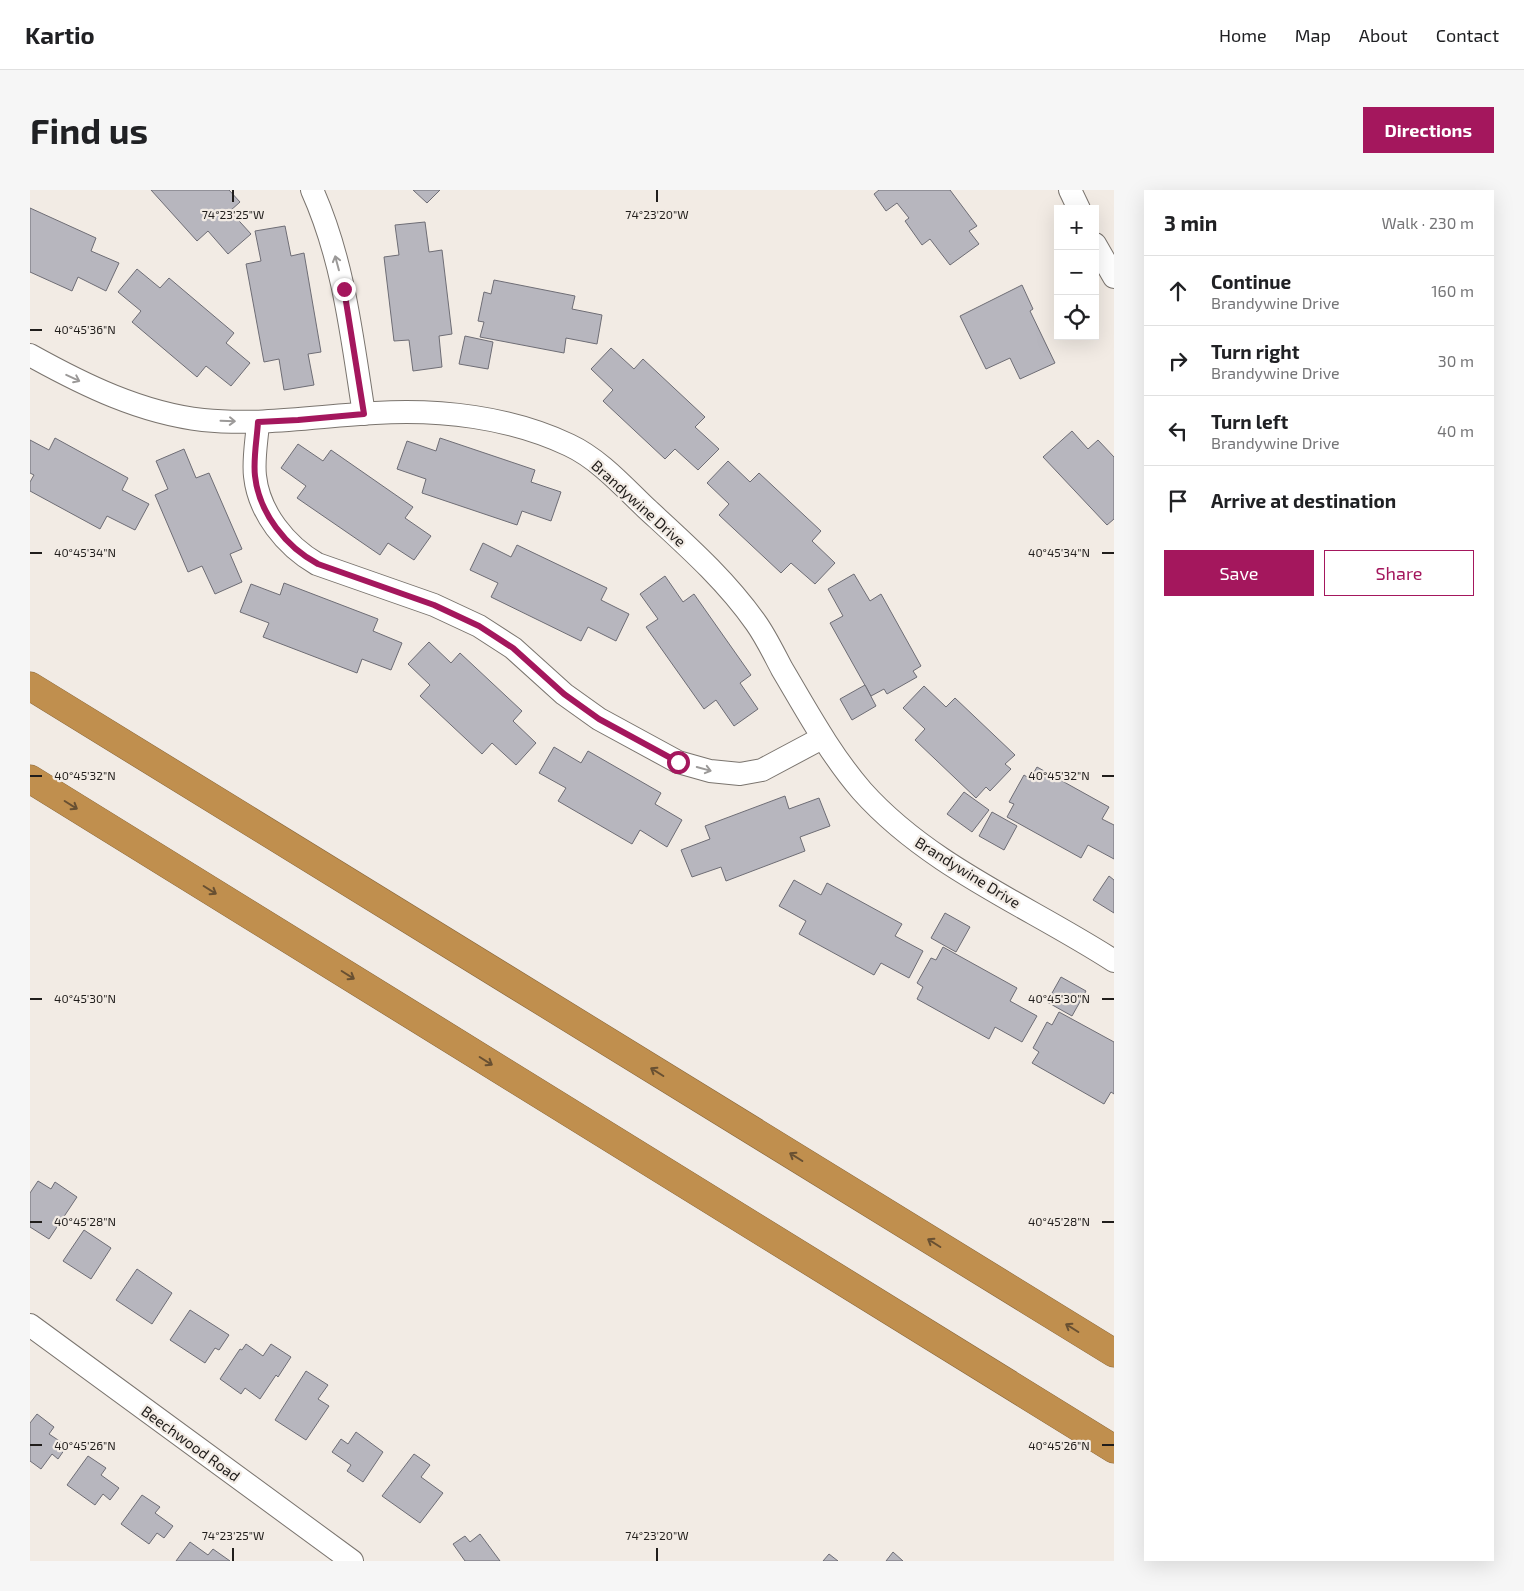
<!DOCTYPE html>
<html lang="en">
<head>
<meta charset="utf-8">
<style>
	:root { --surface:#fff; --page:#f6f6f6; --text:#202124; --muted:#757577; --line:#e0e0e0; --accent:#a4175d }
	body { margin:0; font-family:"Exo 2",sans-serif; background:var(--page); color:var(--text) }
	.controls { position:absolute; right:15px; top:15px; display:grid; overflow:hidden; border-radius:0px; box-shadow:0 5px 20px #0002 }
	.controls button { width:45px; height:45px; display:grid; place-items:center; padding:0; border:0; border-bottom:1px solid var(--line); background:var(--surface); color:var(--text); font:25px sans-serif }
	.stop { position:absolute; width:15px; height:15px; margin:-11px; border:4px solid #a4175d; border-radius:50%; background:#fff }
	.stop.end { background:#a4175d; border-color:#fff; box-shadow:0 1px 5px #0008 }
	.list { margin:0; padding:0; list-style:none }
	h2 { display:flex; justify-content:space-between; align-items:center; height:65px; margin:0; padding:0 20px; font-size:21px }
	h2 small { font-size:16px; font-weight:400; color:var(--muted) }
	.list li { display:grid; grid-template-columns:32px 1fr auto; gap:15px; align-items:center; box-sizing:border-box; height:70px; padding:0 20px; border-top:1px solid var(--line) }
	.list b { display:block; font-size:19px; white-space:nowrap }
	.list p { margin:0; font-size:16px; white-space:nowrap; color:var(--muted) }
	.list em { font-size:16px; font-style:normal; color:var(--muted) }
	.actions { display:flex; gap:10px; padding:15px 20px }
	.actions a { flex:1; padding:11px 0; border:1px solid var(--accent); border-radius:0px; text-align:center; font-size:18px; color:var(--accent) }
	.actions .main { background:var(--accent); color:#fff }
	.icon { flex:none; width:28px; height:28px; fill:none; stroke:currentColor; stroke-width:2; stroke-linecap:round; stroke-linejoin:round }
	.map { position:relative; flex:none; width:1084px; height:1371px; overflow:hidden; border-radius:0px }
	header { display:flex; align-items:center; gap:30px; box-sizing:border-box; height:70px; padding:0 25px; background:var(--surface); border-bottom:1px solid var(--line) }
	header strong { font-size:24px }
	nav { display:flex; gap:28px; margin-inline-start:auto; font-size:18px }
	.intro { display:flex; align-items:center; justify-content:space-between; box-sizing:border-box; height:120px; padding:0 30px }
	h1 { margin:0; font-size:35px }
	.button { padding:12px 22px; border-radius:0px; background:var(--accent); color:#fff; font-size:18px; font-weight:700 }
	main { display:flex; gap:30px; padding:0 30px }
	aside { flex:1; background:var(--surface); border-radius:0px; box-shadow:0 5px 20px #0002 }
	.map>svg:first-child { display:block }
	.building { fill:#b7b6be; stroke:#6e6d75 }
	.lines { fill:none; stroke-linecap:round; stroke-linejoin:round }
	.street-casing { stroke:#7a746e; stroke-width:24 }
	.highway-casing { stroke:#88673c; stroke-width:29 }
	.street { stroke:#fff; stroke-width:22 }
	.highway { stroke:#c08f4e; stroke-width:28 }
	.oneway { stroke:#9b9998 }
	.oneway2 { stroke:#685032 }
	.route { stroke:#a4175d; stroke-width:6 }
	.ticks { fill:none; stroke:#201d1b; stroke-width:2 }
	.labels { text-anchor:middle; dominant-baseline:central; stroke-width:4.5; stroke-linejoin:round; paint-order:stroke }
	.street-label { font-size:15px; fill:#201d1b; stroke:#f2ebe4 }
	.ticks-label { font-size:12px; text-anchor:middle; fill:#201d1b; stroke:#f2ebe4; stroke-width:4.5; stroke-linejoin:round; paint-order:stroke }
</style>
</head>
<body>
<header>
<strong>Kartio</strong>
<nav><a>Home</a><a>Map</a><a>About</a><a>Contact</a></nav>
</header>
<div class="intro"><h1>Find us</h1><a class="button">Directions</a></div>
<main>
<div class="map">
<svg width="1084" height="1371" viewBox="0 0 1084 1371">
	<rect width="100%" height="100%" fill="#f2ebe4"/>
	<g class="building">
		<path d="M121 0H199L210 12 200 21 221 44 198 64 178 41 167 51Z"/>
		<path d="M383 0H410L397 13Z"/>
		<path d="M849 0H920L947 36 939 41 949 54 920 75 900 49 892 55 875 31 879 28 867 13 856 21 844 4Z"/>
		<path d="M0 18 66 48 61 61 89 73 76 101 48 87 42 101 0 82Z"/>
		<path d="M395 32 399 62 412 60 422 144 409 146 412 177 383 181 379 150 364 151 354 67 369 65 365 35Z"/>
		<path d="M255 36 261 66 274 63 291 162 278 164 284 195 254 200 249 169 234 172 216 74 231 71 225 41Z"/>
		<path d="M107 79 130 98 139 88 204 143 196 153 220 173 201 196 176 176 167 187 102 132 111 121 88 102Z"/>
		<path d="M464 90 545 106 542 119 572 125 567 154 536 148 534 163 450 147 454 132 448 131 454 102 461 104Z"/>
		<path d="M992 95 1003 119 1000 121 1025 173 990 189 980 168 956 179 930 126Z"/>
		<path d="M435 146 463 152 458 179 429 174Z"/>
		<path d="M581 158 604 179 613 169 675 227 665 237 689 259 668 280 645 259 635 269 573 211 583 200 561 179Z"/>
		<path d="M1042 241 1058 259 1068 250 1084 267V329L1077 335 1013 267Z"/>
		<path d="M25 248 98 288 92 300 119 314 105 340 77 326 70 339 0 301V292L4 285 0 283V250L19 260Z"/>
		<path d="M410 248 505 280 501 292 531 302 521 331 492 321 487 335 392 303 396 289 367 279 377 251 406 261Z"/>
		<path d="M268 254 293 271 301 260 383 317 375 328 401 346 384 370 358 353 350 365 267 308 276 296 251 278Z"/>
		<path d="M154 259 166 288 179 283 212 359 200 364 212 392 185 404 172 376 158 382 125 305 138 299 126 271Z"/>
		<path d="M698 271 720 292 729 283 791 341 782 351 805 373 785 394 761 373 751 383 689 325 699 314 677 293Z"/>
		<path d="M453 353 481 367 487 355 577 398 571 410 599 424 586 451 558 437 551 451 461 407 468 393 440 380Z"/>
		<path d="M824 384 840 411 851 404 891 476 883 481 887 487 857 504 854 499 841 506 800 433 813 426 798 399Z"/>
		<path d="M635 386 653 412 664 404 721 485 710 493 728 519 704 536 686 510 674 519 616 437 628 429 610 404Z"/>
		<path d="M254 393 348 429 343 441 372 453 361 480 332 469 327 483 233 447 239 433 210 422 221 394 250 405Z"/>
		<path d="M399 452 421 473 430 463 492 521 483 531 506 553 486 575 462 553 452 564 390 506 400 495 378 474Z"/>
		<path d="M835 495 846 516 822 530 810 509Z"/>
		<path d="M894 496 916 517 925 508 985 565 975 574 981 579 960 601 956 597 946 608 885 550 895 539 873 518Z"/>
		<path d="M524 557 551 573 558 561 631 603 625 614 652 630 637 657 610 640 602 654 528 611 536 598 509 583Z"/>
		<path d="M1007 577 1079 617 1072 629 1084 635V669L1058 655 1051 668 977 627 984 614 979 612 994 585 1000 589Z"/>
		<path d="M934 602 959 620 942 642 917 624Z"/>
		<path d="M755 606 759 619 789 608 800 636 770 647 775 661 696 691 691 677 662 687 651 660 680 649 675 636Z"/>
		<path d="M962 622 987 636 974 660 949 646Z"/>
		<path d="M1079 686 1084 690V723L1063 710Z"/>
		<path d="M764 690 791 705 797 693 872 734 865 746 893 761 879 788 851 773 844 785 769 744 776 731 749 716Z"/>
		<path d="M915 723 940 737 926 762 901 748Z"/>
		<path d="M913 757 987 798 980 811 1007 826 992 852 965 837 959 849 887 809 893 797 887 793 901 768 906 770Z"/>
		<path d="M1031 787 1056 801 1042 826 1017 812Z"/>
		<path d="M1029 822 1084 852V904L1081 902 1074 914 1002 873 1009 862 1003 858 1017 832 1022 835Z"/>
		<path d="M8 991 21 999 25 992 47 1007 19 1049 0 1037V1003Z"/>
		<path d="M54 1040 81 1058 61 1089 33 1071Z"/>
		<path d="M107 1079 142 1103 122 1134 86 1110Z"/>
		<path d="M160 1120 199 1145 189 1160 185 1158 175 1173 140 1150Z"/>
		<path d="M216 1154 233 1166 241 1154 261 1167 248 1187 246 1185 230 1209 215 1198 211 1204 190 1189 210 1159 212 1160Z"/>
		<path d="M276 1181 298 1195 288 1209 299 1216 276 1250 245 1230Z"/>
		<path d="M7 1224 24 1237 19 1244 37 1256 28 1269 22 1264 11 1279 0 1271V1233Z"/>
		<path d="M326 1242 353 1262 333 1292 317 1281 321 1275 302 1262 311 1249 318 1254Z"/>
		<path d="M384 1264 400 1275 391 1287 413 1303 390 1333 352 1306Z"/>
		<path d="M58 1266 76 1278 71 1285 89 1298 80 1310 73 1304 65 1315 37 1295Z"/>
		<path d="M112 1305 130 1317 125 1323 143 1336 134 1348 127 1343 119 1354 91 1334Z"/>
		<path d="M450 1344 470 1371H435L423 1354 435 1346 440 1352Z"/>
		<path d="M160 1352 178 1365 183 1359 200 1371H146Z"/>
		<path d="M863 1362 873 1371H856Z"/>
		<path d="M799 1364 808 1371H793Z"/>
	</g>
	<g class="lines">
		<g class="street-casing">
			<g id="street">
				<path d="M282 0C314 71 322 148 334 224"/>
				<path d="M1040 0 1049 19"/>
				<path d="M1065 54 1084 87"/>
				<path d="M0 165C54 195 111 223 173 230 231 236 288 226 345 223 410 219 480 227 539 255 569 269 593 296 616 318 655 354 695 389 726 433 736 447 744 464 752 479 777 521 800 564 832 601 900 677 999 716 1084 771"/>
				<path d="M228 232C227 249 223 269 225 286 229 323 256 356 287 374L404 415 449 436 483 458 534 504 569 529 648 572 680 581 710 584 732 580 792 548"/>
				<path d="M0 1135 322 1371"/>
			</g>
		</g>
		<g class="highway-casing">
			<g id="highway">
				<path d="M0 496 1084 1163"/>
				<path d="M0 589 1084 1259"/>
			</g>
		</g>
		<use href="#street" class="street"/>
		<use href="#highway" class="highway"/>
	</g>
	<defs><path id="oneway-shaft" d="M-6 0H5M1.5-3L5.5 0L1.5 3" fill="none" stroke-width="1.6" stroke-linecap="round" stroke-linejoin="round" transform="scale(1.25)"/></defs>
	<g class="oneway">
		<use href="#oneway-shaft" transform="translate(307 73) rotate(-105)"/>
		<use href="#oneway-shaft" transform="translate(43 188) rotate(25)"/>
		<use href="#oneway-shaft" transform="translate(198 231) rotate(2)"/>
		<use href="#oneway-shaft" transform="translate(674 579) rotate(15)"/>
	</g>
	<g class="oneway2">
		<use href="#oneway-shaft" transform="translate(41 615) rotate(32)"/>
		<use href="#oneway-shaft" transform="translate(180 700) rotate(32)"/>
		<use href="#oneway-shaft" transform="translate(318 785) rotate(32)"/>
		<use href="#oneway-shaft" transform="translate(456 871) rotate(32)"/>
		<use href="#oneway-shaft" transform="translate(627 882) rotate(-148)"/>
		<use href="#oneway-shaft" transform="translate(766 967) rotate(-148)"/>
		<use href="#oneway-shaft" transform="translate(904 1053) rotate(-148)"/>
		<use href="#oneway-shaft" transform="translate(1042 1138) rotate(-148)"/>
	</g>
	<g class="lines">
		<path class="route" d="M314 99 334 224 268 230 228 232C227 249 223 269 225 286 229 323 256 357 288 374L404 415 449 436 483 458 534 504 569 529 648 572"/>
	</g>
	<path class="ticks" d="M203 0V12M627 0V12M0 140H12M0 363H12M1072 363H1084M0 586H12M1072 586H1084M0 809H12M1072 809H1084M0 1032H12M1072 1032H1084M0 1255H12M1072 1255H1084M203 1358V1371M627 1358V1371"/>
	<g class="labels">
		<g class="street-label">
			<text transform="translate(609 313) rotate(42)">Brandywine Drive</text>
			<text transform="translate(938 682) rotate(32)">Brandywine Drive</text>
			<text transform="translate(161 1253) rotate(36)">Beechwood Road</text>
		</g>
	</g>
	<g class="ticks-label">
		<text x="203" y="29">74°23'25"W</text>
		<text x="627" y="29">74°23'20"W</text>
		<text x="55" y="144">40°45'36"N</text>
		<text x="55" y="367">40°45'34"N</text>
		<text x="1029" y="367">40°45'34"N</text>
		<text x="55" y="590">40°45'32"N</text>
		<text x="1029" y="590">40°45'32"N</text>
		<text x="55" y="813">40°45'30"N</text>
		<text x="1029" y="813">40°45'30"N</text>
		<text x="55" y="1036">40°45'28"N</text>
		<text x="1029" y="1036">40°45'28"N</text>
		<text x="55" y="1260">40°45'26"N</text>
		<text x="1029" y="1260">40°45'26"N</text>
		<text x="203" y="1350">74°23'25"W</text>
		<text x="627" y="1350">74°23'20"W</text>
	</g>
</svg>
<div class="controls">
<button>+</button>
<button>−</button>
<button><svg class="icon" aria-label="locate" viewBox="0 0 24 24"><circle cx="12" cy="12" r="6"/><path d="M12 2v4M12 18v4M2 12h4M18 12h4"/></svg></button>
</div>
<div class="stop" style="left:648px;top:572px"></div>
<div class="stop end" style="left:314px;top:99px"></div>
</div>
<aside>
<h2>3 min<small>Walk · 230 m</small></h2>
<ul class="list">
<li><svg class="icon" aria-label="ahead" viewBox="0 0 24 24"><path d="M12 20V5M6 11l6-6 6 6"/></svg><div><b>Continue</b><p>Brandywine Drive</p></div><em>160 m</em></li>
<li><svg class="icon" aria-label="right" viewBox="0 0 24 24"><path d="M7 20v-9h11M14 6l5 5-5 5"/></svg><div><b>Turn right</b><p>Brandywine Drive</p></div><em>30 m</em></li>
<li><svg class="icon" aria-label="left" viewBox="0 0 24 24"><path d="M17 20v-9H6M10 6l-5 5 5 5"/></svg><div><b>Turn left</b><p>Brandywine Drive</p></div><em>40 m</em></li>
<li><svg class="icon" aria-label="arrive" viewBox="0 0 24 24"><path d="M6 21V4h12l-3 4 3 4H6"/></svg><div><b>Arrive at destination</b></div></li>
</ul>
<div class="actions"><a class="main">Save</a><a>Share</a></div>
</aside>
</main>
</body>
</html>
